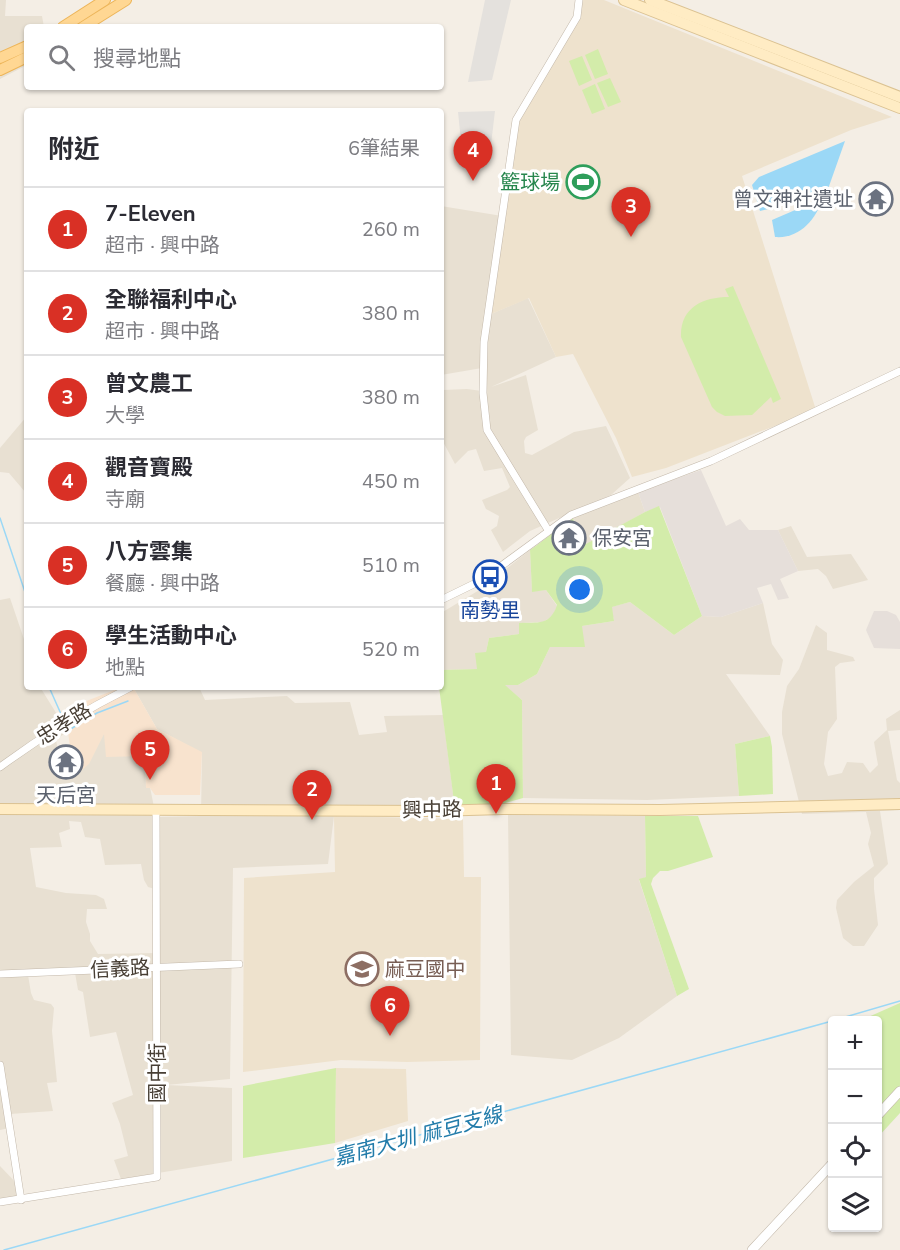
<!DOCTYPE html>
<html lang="zh-TW">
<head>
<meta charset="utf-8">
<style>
	:root { --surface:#fff; --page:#f2f2f3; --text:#2b2b33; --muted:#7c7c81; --line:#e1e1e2; --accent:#d93025 }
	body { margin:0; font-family:"Nunito Sans","Noto Sans TC",sans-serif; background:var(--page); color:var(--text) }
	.controls { position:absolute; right:18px; bottom:18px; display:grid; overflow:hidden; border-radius:6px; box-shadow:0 2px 4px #0004 }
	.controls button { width:54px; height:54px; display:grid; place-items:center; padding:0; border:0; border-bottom:2px solid var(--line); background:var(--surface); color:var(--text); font:30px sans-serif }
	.you { position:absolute; left:580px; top:590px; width:21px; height:21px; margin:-15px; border:4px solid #fff; border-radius:50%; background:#1a73e8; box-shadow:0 0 0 9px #1a73e833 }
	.badge { display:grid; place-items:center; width:39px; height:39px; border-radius:50%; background:var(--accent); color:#fff; font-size:20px; font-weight:700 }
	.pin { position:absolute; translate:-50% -50px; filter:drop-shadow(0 2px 3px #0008) }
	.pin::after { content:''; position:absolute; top:32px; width:21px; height:18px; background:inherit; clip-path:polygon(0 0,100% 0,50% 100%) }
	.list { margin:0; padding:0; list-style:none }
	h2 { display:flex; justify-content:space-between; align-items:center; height:78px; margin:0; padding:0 24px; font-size:26px }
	h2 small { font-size:20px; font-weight:400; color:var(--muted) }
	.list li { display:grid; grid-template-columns:39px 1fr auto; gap:18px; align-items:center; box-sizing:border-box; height:84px; padding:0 24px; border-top:2px solid var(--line) }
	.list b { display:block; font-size:22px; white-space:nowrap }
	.list p { margin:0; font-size:20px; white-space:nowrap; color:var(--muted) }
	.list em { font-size:20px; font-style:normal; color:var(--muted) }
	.icon { flex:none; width:33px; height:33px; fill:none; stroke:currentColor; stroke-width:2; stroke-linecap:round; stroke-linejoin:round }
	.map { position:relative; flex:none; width:900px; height:1250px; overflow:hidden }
	.search { position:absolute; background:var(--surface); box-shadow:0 2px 4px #0004; left:24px; top:24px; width:420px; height:66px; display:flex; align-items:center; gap:15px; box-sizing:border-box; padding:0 21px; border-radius:6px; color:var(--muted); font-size:22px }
	.panel { position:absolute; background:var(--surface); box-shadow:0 2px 4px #0004; left:24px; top:108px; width:420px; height:582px; border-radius:6px }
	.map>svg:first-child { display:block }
	.residential { fill:#e8e0d2; fill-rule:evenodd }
	.commercial { fill:#f8e3ce }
	.industrial { fill:#e6dfda }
	.education { fill:#eee2cd }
	.green { fill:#d3ecaa }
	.parking { fill:#e4e1dd }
	.water { fill:#9bd8f6 }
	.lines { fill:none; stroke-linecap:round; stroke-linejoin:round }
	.stream { stroke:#9bd8f6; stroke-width:1.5 }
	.minor-casing { stroke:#c3b8aa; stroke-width:8 }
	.tertiary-casing { stroke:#c3b8aa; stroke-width:10 }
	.secondary-casing { stroke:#dbc292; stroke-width:12 }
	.primary-casing { stroke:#edb559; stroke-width:12 }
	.minor { stroke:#fff; stroke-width:7 }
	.tertiary { stroke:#fff; stroke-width:9 }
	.secondary { stroke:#ffecc4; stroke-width:10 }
	.primary { stroke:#ffd793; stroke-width:10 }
	.labels { text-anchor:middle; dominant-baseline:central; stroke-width:6; stroke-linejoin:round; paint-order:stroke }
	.leisure-label { font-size:20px; fill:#27864d; stroke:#fff; text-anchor:end }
	.worship-label { font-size:20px; fill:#5b616d; stroke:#fff; text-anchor:end }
	.transit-label { font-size:20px; fill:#164399; stroke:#fff }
	.street-label { font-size:20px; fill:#473e34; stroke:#fff }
	.education-label { font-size:20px; fill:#785e54; stroke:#fff; text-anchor:start }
	.water-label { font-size:21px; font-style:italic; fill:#227caa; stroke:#fff }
</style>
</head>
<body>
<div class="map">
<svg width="900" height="1250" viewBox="0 0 900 1250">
	<rect width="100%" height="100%" fill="#f4eee5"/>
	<g class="residential">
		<path d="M0 0H6L5 16H42L44 27H27V65L0 79Z"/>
		<path d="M441 206 502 216 489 315 528 298 556 357 491 387 526 375 538 430 526 437 524 441 525 453 532 455 574 432 606 426 630 478 611 495 530 531 503 552 491 530 497 526 499 516 486 509 482 500 507 490 510 487 502 468 484 471 476 449 468 451 455 464 441 438 443 390 467 389 482 391V368L441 375Z"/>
		<path d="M27 416V493H26L9 473 0 472V448Z"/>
		<path d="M638 492 645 512 586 545 572 517Z"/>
		<path d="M791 526 807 557 851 554 868 580 833 589 826 576 818 569 798 571 778 530Z"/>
		<path d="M530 550 532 591 546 590 557 606 553 616 543 622 519 623V634L489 638 486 652 478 669 441 670V613L481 589Z"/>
		<path d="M10 598 27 648V687H40L68 732 56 739 62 779 74 777 104 733 145 756 146 787H150L156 817 201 816 202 753 157 729 133 687H199L205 700 287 696 295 703 350 702 359 735 387 732 384 716 443 715 456 817 334 816 328 864 233 868 230 1079 166 1085 232 1088V1161L121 1179 114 1160 128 1156 120 1124 112 1103 133 1095 116 1032 90 1037 83 992 78 990 75 973 28 975 31 993 34 1000 51 1004 54 1008 52 1031 57 1082 47 1083 53 1111 10 1114 9 1128 0 1130V600ZM69 821 81 822 85 837 100 839 105 865 141 864 144 880 148 887 155 889 158 953 98 954 90 941V934L86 922 87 909H107L104 899 96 895 66 893 36 887 30 848 62 847 59 833 70 829Z"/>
		<path d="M630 602 674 635 702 616 721 617 763 603 772 644 783 660 780 675 726 674 770 736 735 744 739 796 647 800 523 798 522 700 504 685H518L537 674 550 647 582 626 614 621 611 607Z"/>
		<path d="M816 625 827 633V650L853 657 855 661 840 663 835 667 837 719 828 732 824 764 828 776 842 773 847 762 863 763 870 773 878 765 874 742 887 730 886 719 900 710V730L888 731 897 780 900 783V810L880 811 888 864 874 878V889L878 925 864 946H853L843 938 836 908 837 900 854 882 874 866 868 844 871 833 866 812 802 814 782 734V712L787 686 799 669Z"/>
		<path d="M508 815 645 816 646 877 639 880 677 996 619 1038 572 1060 511 1055Z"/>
		<path d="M0 1166 20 1187 23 1197 0 1201Z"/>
	</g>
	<path class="commercial" d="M122 687H133L157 729 202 752 200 795H155L150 788H146L145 756 106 757 104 734 89 764 74 777 68 732 56 713Z"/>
	<g class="industrial">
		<path d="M701 470 726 526 740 519 749 530H778L798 571 780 579 789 598 778 600 771 584 757 588 763 603 721 617 702 616 660 507 645 512 638 492Z"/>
		<path d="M874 611H887L896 615 900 622V649L874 648 866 630Z"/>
	</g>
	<g class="education">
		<path d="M581 0H604L892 117 851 130 742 176 816 410 666 468 632 477 616 438 573 354 556 357 529 298 489 315 516 126 576 16Z"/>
		<path d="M334 816 463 819 464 877H481L480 1060 407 1062 341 1060 243 1072 244 878 335 872Z"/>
		<path d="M336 1068 406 1069 408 1121 335 1143Z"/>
	</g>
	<g class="green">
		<path d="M598 49 608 74 595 79 585 55Z"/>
		<path d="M582 56 592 80 579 86 569 61Z"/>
		<path d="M610 78 621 102 608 107 597 83Z"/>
		<path d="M595 84 605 109 592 114 582 90Z"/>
		<path d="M733 286 781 399 773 403 771 397 752 415 725 416 717 412 712 407 681 337C680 308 702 297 729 297L725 289Z"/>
		<path d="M659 506 702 616 674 635 630 602 612 607 614 621 582 626 585 647H550L537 674 518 685H505L522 700 523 798 456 817 439 687H441V670L477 669 475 653 486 652 489 638 519 634V623C538 622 550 626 557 605L546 590 532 592 530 550C545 540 557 529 572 517L586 544 645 512Z"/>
		<path d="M770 736 772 747 773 794 739 796 735 744Z"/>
		<path d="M645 816H698L713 857 668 871H660L653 878 651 884 689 989 677 996 639 879 646 877Z"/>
		<path d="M900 1003V1113L878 1137V1020H866V1018Z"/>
		<path d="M336 1068 335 1143 243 1158V1086Z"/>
	</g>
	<g class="parking">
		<path d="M485 0H511L492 80 468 82Z"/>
		<path d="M495 111 490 153 462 151 458 112Z"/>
	</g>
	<g class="water">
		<path d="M845 141 828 189 793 203 760 211 752 185 759 177Z"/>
		<path d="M823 198C816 219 800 239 775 237L772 220Z"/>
	</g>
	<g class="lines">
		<g class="stream">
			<path d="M0 518 27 598"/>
			<path d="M49 687 61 714"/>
			<path d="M67 727 69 730 97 713 128 701"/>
			<path d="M835 1020 900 1001"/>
			<path d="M4 1250 832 1021"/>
		</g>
		<g class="minor-casing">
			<g id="minor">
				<path d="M548 530 487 430 483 393 484 342 516 120 577 17 579 0"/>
				<path d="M441 600 482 580 571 515 711 461 900 371"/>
				<path d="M0 767C42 736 85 710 131 687"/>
				<path d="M0 974 239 964"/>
				<path d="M0 1065 21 1200"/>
				<path d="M0 1202 157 1177 156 809"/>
			</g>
		</g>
		<g class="tertiary-casing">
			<g id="tertiary">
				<path d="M878 1115 900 1091"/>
				<path d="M752 1250 832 1164"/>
			</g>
		</g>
		<g class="secondary-casing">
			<g id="secondary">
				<path d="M624 0 900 108"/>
				<path d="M650 0 900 97"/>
				<path d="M0 809 434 811 503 809 660 810 900 804"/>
			</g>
		</g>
		<g class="primary-casing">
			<g id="primary">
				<path d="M63 27 105 0"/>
				<path d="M83 27 126 0"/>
				<path d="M0 58 27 46"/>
				<path d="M0 70 27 57"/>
			</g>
		</g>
		<use href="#minor" class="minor"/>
		<use href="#tertiary" class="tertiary"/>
		<use href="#secondary" class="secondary"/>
		<use href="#primary" class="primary"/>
	</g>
	<defs>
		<g id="stadium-ring" transform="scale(1.725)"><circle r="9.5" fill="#fff" stroke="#2e9e5b" stroke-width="1.5"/><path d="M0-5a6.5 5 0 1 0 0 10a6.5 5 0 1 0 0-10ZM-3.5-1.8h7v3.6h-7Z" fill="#2e9e5b"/></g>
		<g id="temple-ring" transform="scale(1.725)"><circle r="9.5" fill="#fff" stroke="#6b7280" stroke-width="1.5"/><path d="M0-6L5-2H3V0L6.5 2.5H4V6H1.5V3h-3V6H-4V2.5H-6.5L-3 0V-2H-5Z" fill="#6b7280"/></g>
		<g id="bus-ring" transform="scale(1.725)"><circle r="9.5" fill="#fff" stroke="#1a4fb4" stroke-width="1.5"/><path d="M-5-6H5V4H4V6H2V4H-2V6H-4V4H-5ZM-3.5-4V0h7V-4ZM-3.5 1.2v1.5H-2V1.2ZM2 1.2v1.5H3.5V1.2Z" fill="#1a4fb4"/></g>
		<g id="school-ring" transform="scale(1.725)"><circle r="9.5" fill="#fff" stroke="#8d6e63" stroke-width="1.5"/><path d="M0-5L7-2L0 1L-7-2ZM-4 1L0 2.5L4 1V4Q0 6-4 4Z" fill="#8d6e63"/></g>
	</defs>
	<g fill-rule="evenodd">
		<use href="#stadium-ring" x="583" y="182"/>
		<use href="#temple-ring" x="876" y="199"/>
		<use href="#temple-ring" x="569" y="538"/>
		<use href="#bus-ring" x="490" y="577"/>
		<use href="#temple-ring" x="66" y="762"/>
		<use href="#school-ring" x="362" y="969"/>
	</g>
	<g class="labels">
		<g class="leisure-label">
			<text x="560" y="182">籃球場</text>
		</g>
		<g class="worship-label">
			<text x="853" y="199">曾文神社遺址</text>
			<text x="592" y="538" text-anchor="start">保安宮</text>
			<text x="66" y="795" text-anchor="middle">天后宮</text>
		</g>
		<g class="transit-label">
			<text x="490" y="610">南勢里</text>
		</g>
		<g class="street-label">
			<text transform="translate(64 724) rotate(-32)">忠孝路</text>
			<text transform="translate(432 810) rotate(-1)">興中路</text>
			<text transform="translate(120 969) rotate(-3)">信義路</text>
			<text transform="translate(157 1073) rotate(-90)">國中街</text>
		</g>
		<g class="education-label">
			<text x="385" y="969">麻豆國中</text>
		</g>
		<g class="water-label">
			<text transform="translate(418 1136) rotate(-15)">嘉南大圳 麻豆支線</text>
		</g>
	</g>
</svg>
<div class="controls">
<button>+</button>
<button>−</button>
<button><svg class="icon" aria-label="locate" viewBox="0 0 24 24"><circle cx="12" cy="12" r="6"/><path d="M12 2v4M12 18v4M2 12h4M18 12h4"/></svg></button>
<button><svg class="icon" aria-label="layers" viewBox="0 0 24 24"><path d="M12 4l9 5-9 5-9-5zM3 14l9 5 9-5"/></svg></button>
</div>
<div class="you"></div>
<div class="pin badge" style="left:496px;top:814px">1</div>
<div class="pin badge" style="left:312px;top:820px">2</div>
<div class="pin badge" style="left:631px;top:237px">3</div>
<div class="pin badge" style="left:473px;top:181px">4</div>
<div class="pin badge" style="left:150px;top:780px">5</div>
<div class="pin badge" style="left:390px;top:1036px">6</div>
<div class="search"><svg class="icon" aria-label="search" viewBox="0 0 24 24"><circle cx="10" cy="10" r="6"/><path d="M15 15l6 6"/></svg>搜尋地點</div>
<section class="panel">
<h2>附近<small>6筆結果</small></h2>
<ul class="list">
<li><span class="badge">1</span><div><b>7-Eleven</b><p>超市 · 興中路</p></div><em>260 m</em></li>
<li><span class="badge">2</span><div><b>全聯福利中心</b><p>超市 · 興中路</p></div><em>380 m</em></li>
<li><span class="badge">3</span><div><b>曾文農工</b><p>大學</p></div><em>380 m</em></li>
<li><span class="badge">4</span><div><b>觀音寶殿</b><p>寺廟</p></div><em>450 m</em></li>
<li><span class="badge">5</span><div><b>八方雲集</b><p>餐廳 · 興中路</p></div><em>510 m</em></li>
<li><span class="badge">6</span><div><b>學生活動中心</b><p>地點</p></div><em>520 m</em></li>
</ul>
</section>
</div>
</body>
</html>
